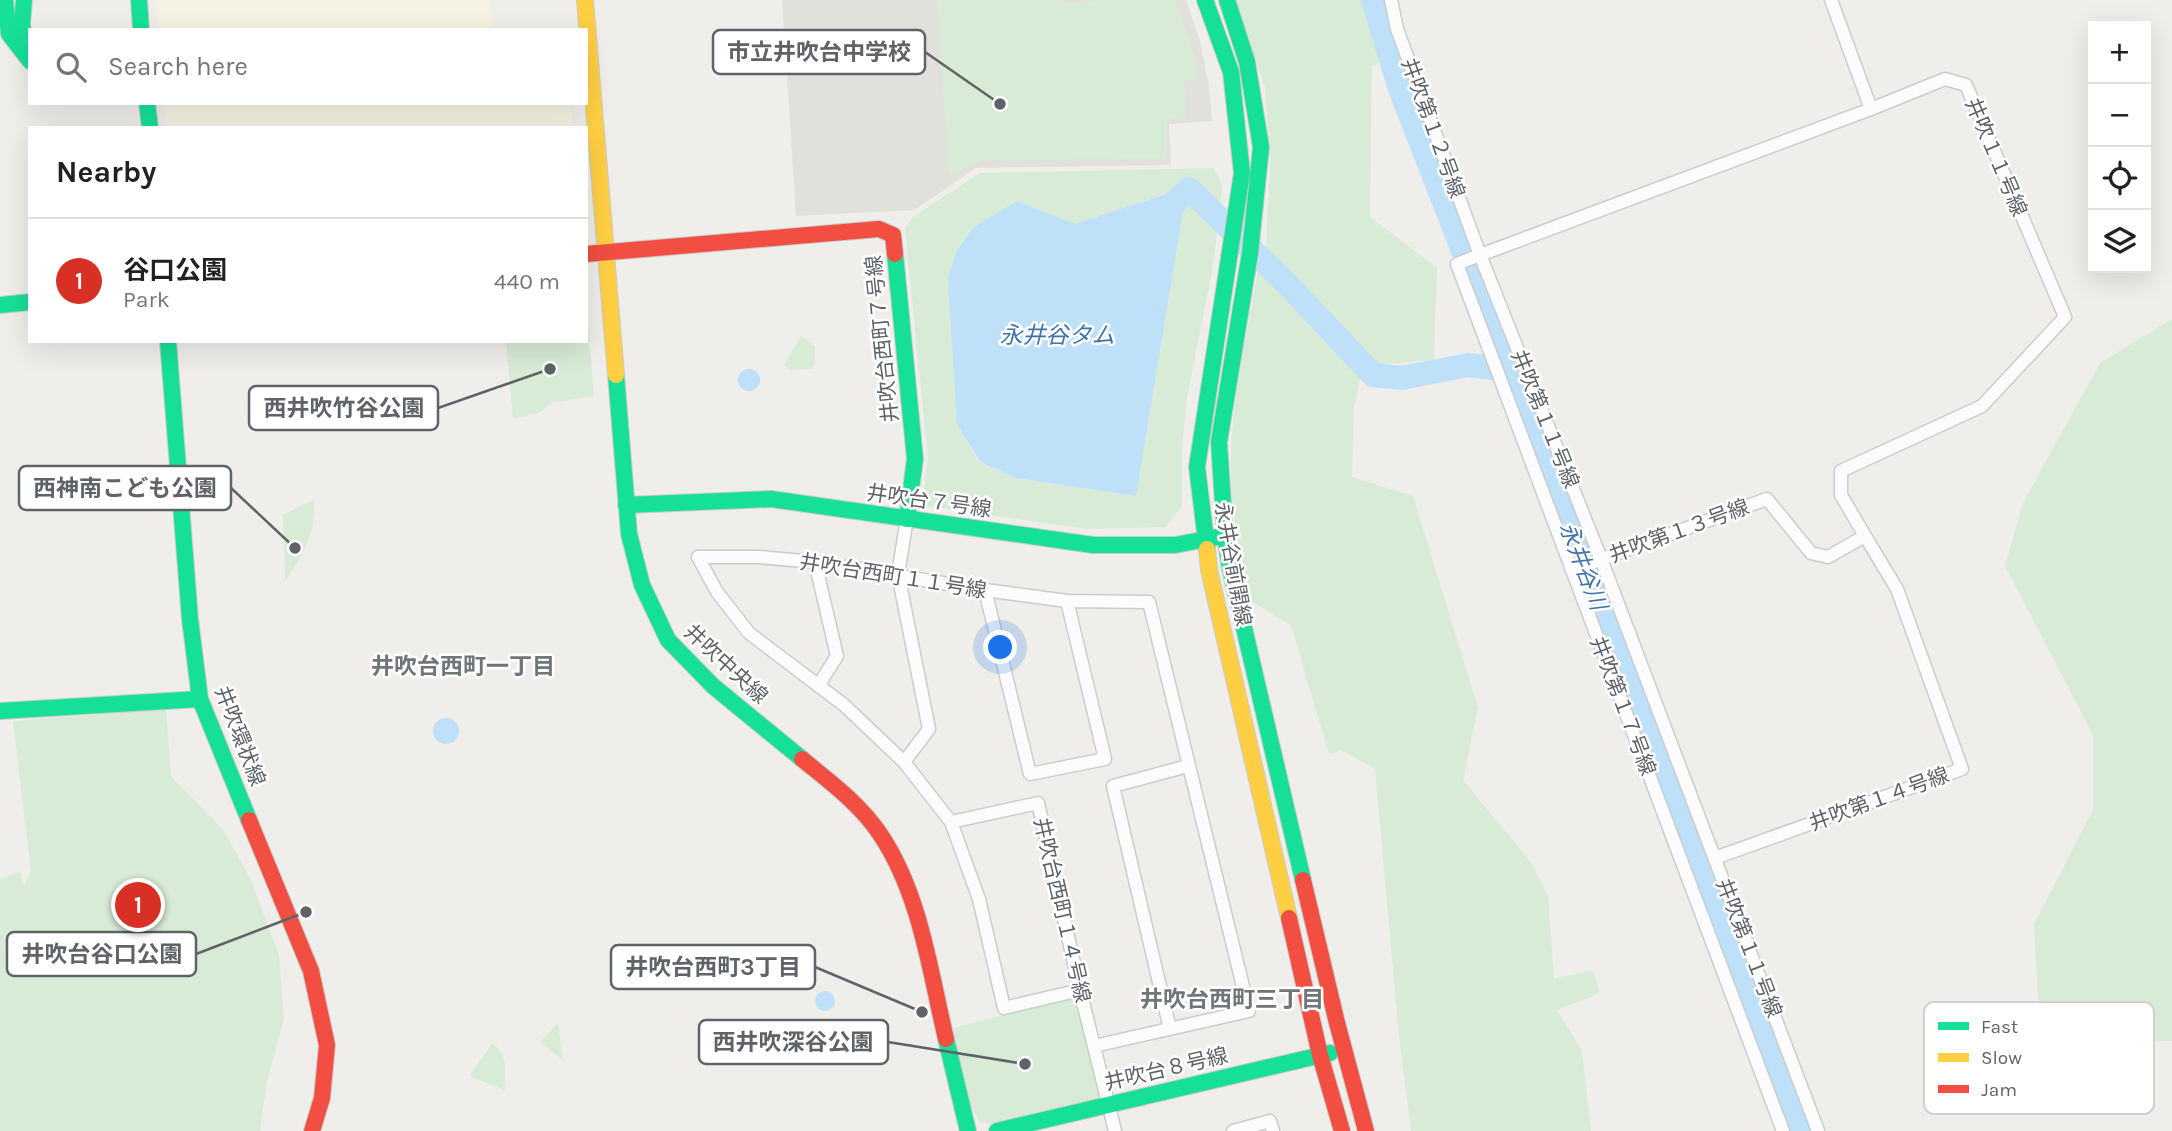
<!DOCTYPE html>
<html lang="en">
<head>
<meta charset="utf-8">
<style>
	:root { --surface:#fff; --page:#f6f6f6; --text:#202124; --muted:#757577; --line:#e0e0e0; --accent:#d93025 }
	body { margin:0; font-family:Karla,"Noto Sans JP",sans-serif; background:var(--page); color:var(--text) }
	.controls { position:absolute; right:21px; top:21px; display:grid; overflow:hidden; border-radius:0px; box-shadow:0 7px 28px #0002 }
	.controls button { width:63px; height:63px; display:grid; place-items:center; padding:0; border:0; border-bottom:2px solid var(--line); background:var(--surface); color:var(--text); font:35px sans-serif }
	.you { position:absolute; left:1001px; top:648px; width:24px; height:24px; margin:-18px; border:5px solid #fff; border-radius:50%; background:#1a73e8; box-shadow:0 0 0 10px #1a73e833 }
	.badge { display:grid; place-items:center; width:46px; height:46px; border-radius:50%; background:var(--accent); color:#fff; font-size:23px; font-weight:700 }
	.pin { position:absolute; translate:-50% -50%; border:4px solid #fff; box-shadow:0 2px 7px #0006 }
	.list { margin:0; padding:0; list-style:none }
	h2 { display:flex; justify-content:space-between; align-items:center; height:91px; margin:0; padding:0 28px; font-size:30px }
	h2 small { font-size:23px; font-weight:400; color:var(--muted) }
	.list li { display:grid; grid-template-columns:46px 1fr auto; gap:21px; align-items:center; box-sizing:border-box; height:126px; padding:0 28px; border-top:2px solid var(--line) }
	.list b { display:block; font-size:26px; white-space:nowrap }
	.list p { margin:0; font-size:23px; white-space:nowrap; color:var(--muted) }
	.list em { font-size:23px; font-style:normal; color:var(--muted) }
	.icon { flex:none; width:38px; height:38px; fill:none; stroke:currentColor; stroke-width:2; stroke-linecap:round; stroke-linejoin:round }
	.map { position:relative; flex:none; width:2172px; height:1131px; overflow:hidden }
	.search { position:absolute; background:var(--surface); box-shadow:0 7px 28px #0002; left:28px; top:28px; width:560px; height:77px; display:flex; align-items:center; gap:18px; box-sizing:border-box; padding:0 24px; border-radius:0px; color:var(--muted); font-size:26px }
	.panel { position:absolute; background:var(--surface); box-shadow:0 7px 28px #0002; left:28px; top:126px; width:560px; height:217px; border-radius:0px }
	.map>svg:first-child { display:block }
	.commercial { fill:#f7f3e4 }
	.education { fill:#e2e0da }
	.green { fill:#d8ebd6; fill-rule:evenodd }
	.water { fill:#bfe0f9 }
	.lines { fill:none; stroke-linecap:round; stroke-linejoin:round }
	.river { stroke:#bfe0f9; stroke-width:24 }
	.street-casing { stroke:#cbcccc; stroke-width:15 }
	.fast-casing { stroke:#cacacb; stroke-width:18 }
	.slow-casing { stroke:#cacacb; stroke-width:18 }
	.jam-casing { stroke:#cacacb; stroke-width:18 }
	.street { stroke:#fdfcfc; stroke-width:12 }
	.fast { stroke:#16e098; stroke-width:16 }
	.slow { stroke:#ffcf43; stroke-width:16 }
	.jam { stroke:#f24e42; stroke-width:16 }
	.labels { text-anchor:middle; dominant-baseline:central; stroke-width:5; stroke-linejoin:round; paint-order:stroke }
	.street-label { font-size:21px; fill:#5f6368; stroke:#fff }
	.water-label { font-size:23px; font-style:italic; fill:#4174aa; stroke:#fff }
	.neighbourhood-label { font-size:23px; font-weight:bold; fill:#70757a; stroke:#fff }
	.key { fill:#fff; stroke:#cfd0d2; stroke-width:2 }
	.key-label { font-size:19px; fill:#5f6368 }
	.leader { fill:none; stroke:#5f6368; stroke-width:2.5 }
	.callout-dot { fill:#5f6368; stroke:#fff; stroke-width:2.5 }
	.callout { fill:#fff; stroke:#5f6368; stroke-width:2.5 }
	.callout-label { font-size:23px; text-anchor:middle; font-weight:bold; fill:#5f6368 }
</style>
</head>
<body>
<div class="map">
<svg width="2172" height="1131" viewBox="0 0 2172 1131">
	<rect width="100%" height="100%" fill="#efeeea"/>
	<g class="commercial">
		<path d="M156 0H490L493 30H159Z"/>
		<path d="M164 103H571L573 128H166Z"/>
	</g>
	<path class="education" d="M782 0H1186L1200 41 1209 87 1212 121 1169 124 1171 165 976 168 914 210 796 216Z"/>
	<g class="green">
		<path d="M937 0H1058L1070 3 1106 0H1175L1195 57 1197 79 1184 80 1186 118 1167 119V159L983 160 949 175Z"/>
		<path d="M1236 0H1364L1382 61 1372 67 1370 217 1437 268 1434 360 1373 365 1266 251 1270 164 1265 88Z"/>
		<path d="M1214 168 1222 186 1219 221 1211 277 1187 398 1182 448V506L1165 527 1086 529 922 505 928 458 905 229 913 217 980 173ZM1168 193 1184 206 1136 496 1016 478 979 462 957 424 1017 201 1075 224Z"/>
		<path d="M1258 270 1361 373 1354 408 1352 477 1413 496 1478 708 1463 780 1532 864 1548 896 1554 979 1592 970 1600 993 1557 1010 1582 1051 1591 1131H1411L1399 1036 1375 769 1341 750 1329 754 1291 625 1252 602C1243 565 1232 526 1231 487 1228 414 1246 341 1258 270Z"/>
		<path d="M586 305 594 396 551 403 541 412 513 419 506 341H586Z"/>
		<path d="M2172 319V1041H2139L2076 1022 2038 1001 2034 924 2093 810V735L2005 566 2023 503 2100 363Z"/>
		<path d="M801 336 815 346V364L811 369 791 370 784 365Z"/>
		<path d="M314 500C317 530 302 557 285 581L283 515Z"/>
		<path d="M166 709 171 776 223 830 250 878 279 955 284 1018 266 1086 260 1131H0V879L20 872 24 886 31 871 13 721Z"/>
		<path d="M1075 996 1101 1100 998 1125 980 1122 969 1104 950 1029Z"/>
		<path d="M558 1023 563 1060 540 1042Z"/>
		<path d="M492 1044C510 1054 504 1072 505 1090L469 1076Z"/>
	</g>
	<g class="water">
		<path d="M1169 193 1184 206 1136 496 1016 478 980 462 957 424 948 280 956 252 973 228 1017 201 1075 224Z"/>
		<circle cx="749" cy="380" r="11"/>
		<circle cx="446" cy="731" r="13"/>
		<circle cx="825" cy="1001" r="10"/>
	</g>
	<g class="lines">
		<g class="river">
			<path d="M1373 0 1400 89 1678 804 1800 1131"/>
			<path d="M1158 228 1176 201 1189 189 1287 284 1373 375 1402 378 1468 365 1509 370"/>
		</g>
		<g class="street-casing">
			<g id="street">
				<path d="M1391 0 1397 29 1480 255 1457 264 1783 1131"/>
				<path d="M815 562 837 656 818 686"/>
				<path d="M1572 570 1767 499 1811 553 1828 557 1865 536 1841 495V471L1982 406 2065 317 1966 85 1945 79 1871 109 1831 0"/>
				<path d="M985 590 1030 774 1105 759 1067 601"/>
				<path d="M904 762 929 729 898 574 907 519"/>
				<path d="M951 822 1038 803 1080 990 1115 1131"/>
				<path d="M1715 858 1962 769 1897 589 1865 536"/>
				<path d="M1080 990 1004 1008 979 899 951 822 904 762 844 705 749 633 717 592 698 557H758L815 562 985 590 1067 601 1149 602 1249 1011 1094 1046"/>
				<path d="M1170 1029 1113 786 1188 766"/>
				<path d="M1233 1131 1270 1121 1273 1131"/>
				<path d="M1818 1131 1601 559 1480 255 1871 109"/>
			</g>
		</g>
		<g class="fast-casing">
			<g id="fast">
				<path d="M5 0 9 34 30 61"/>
				<path d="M24 0 22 24 26 53"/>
				<path d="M139 0 141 30"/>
				<path d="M1205 0 1231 72 1242 173 1197 467 1207 549"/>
				<path d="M1227 0 1247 62 1261 147 1250 253 1219 442 1225 535 1230 568 1303 880"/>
				<path d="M147 103 150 128"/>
				<path d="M895 254 915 459 907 519"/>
				<path d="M0 305 30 302"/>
				<path d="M168 341 190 619 200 699 249 820"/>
				<path d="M616 375 629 534 642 585 668 640 713 686 802 759"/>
				<path d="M626 505 771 499 1093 545H1175L1217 537"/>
				<path d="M0 711 200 699"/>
				<path d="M946 1039 968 1131"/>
				<path d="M997 1131 1330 1053"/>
			</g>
		</g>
		<g class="slow-casing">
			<g id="slow">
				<path d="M585 0 616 375"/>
				<path d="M1207 549 1209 570 1289 918"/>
			</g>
		</g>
		<g class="jam-casing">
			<g id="jam">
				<path d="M586 254 879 229 893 235 895 254"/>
				<path d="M802 759C830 782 860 804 880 834 920 893 930 971 946 1039"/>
				<path d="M249 820 311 971 327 1045 322 1098 312 1131"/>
				<path d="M1303 880 1337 1023 1366 1131"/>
				<path d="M1289 918 1320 1055 1342 1131"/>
			</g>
		</g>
		<use href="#street" class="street"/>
		<use href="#fast" class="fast"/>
		<use href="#slow" class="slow"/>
		<use href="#jam" class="jam"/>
	</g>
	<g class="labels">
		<g class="street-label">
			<text transform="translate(1433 128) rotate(70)">井吹第１２号線</text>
			<text transform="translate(1996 157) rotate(67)">井吹１１号線</text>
			<text transform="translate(882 339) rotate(-96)">井吹台西町７号線</text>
			<text transform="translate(1545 419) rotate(68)">井吹第１１号線</text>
			<text transform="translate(929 501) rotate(8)">井吹台７号線</text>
			<text transform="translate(1679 531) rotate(-20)">井吹第１３号線</text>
			<text transform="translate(1233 564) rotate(80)">永井谷前開線</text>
			<text transform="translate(893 576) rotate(9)">井吹台西町１１号線</text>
			<text transform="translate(726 664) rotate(43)">井吹中央線</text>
			<text transform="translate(1623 706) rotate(69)">井吹第１７号線</text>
			<text transform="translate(240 736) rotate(69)">井吹環状線</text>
			<text transform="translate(1879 799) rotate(-20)">井吹第１４号線</text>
			<text transform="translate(1062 910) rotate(77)">井吹台西町１４号線</text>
			<text transform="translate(1749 948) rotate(69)">井吹第１１号線</text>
			<text transform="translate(1166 1069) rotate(-13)">井吹台８号線</text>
		</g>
		<g class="water-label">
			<text x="1057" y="335">永井谷タム</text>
			<text transform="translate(1583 566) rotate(69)">永井谷川</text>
		</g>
		<g class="neighbourhood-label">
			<text x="463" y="666">井吹台西町一丁目</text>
			<text x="1232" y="999">井吹台西町三丁目</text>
		</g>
	</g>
	<rect x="1924" y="1002" width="230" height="112" rx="10" class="key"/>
	<rect x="1938" y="1022" width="31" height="8" fill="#16e098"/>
	<rect x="1938" y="1053" width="31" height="9" fill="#ffcf43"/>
	<rect x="1938" y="1085" width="31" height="8" fill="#f24e42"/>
	<g class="key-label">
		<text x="1981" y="1033">Fast</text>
		<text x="1981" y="1064">Slow</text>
		<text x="1981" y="1096">Jam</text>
	</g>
	<path class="leader" d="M1000 104L925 52M550 369L438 408M295 548L231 488M306 912L196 954M922 1012L815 967M1025 1064L888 1042"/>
	<g class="callout-dot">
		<circle cx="1000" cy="104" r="7"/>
		<circle cx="550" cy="369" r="7"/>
		<circle cx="295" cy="548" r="7"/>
		<circle cx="306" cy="912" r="7"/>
		<circle cx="922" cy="1012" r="7"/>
		<circle cx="1025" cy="1064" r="7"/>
	</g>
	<g class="callout">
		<rect x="713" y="30" width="212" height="44" rx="7"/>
		<rect x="249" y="386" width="189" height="44" rx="7"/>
		<rect x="19" y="466" width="212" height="44" rx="7"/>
		<rect x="7" y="932" width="189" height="44" rx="7"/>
		<rect x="611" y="945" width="204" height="44" rx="7"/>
		<rect x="699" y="1020" width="189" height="44" rx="7"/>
	</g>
	<g class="callout-label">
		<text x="819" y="60">市立井吹台中学校</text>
		<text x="344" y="416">西井吹竹谷公園</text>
		<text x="125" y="496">西神南こども公園</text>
		<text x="102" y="962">井吹台谷口公園</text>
		<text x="713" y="975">井吹台西町3丁目</text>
		<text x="793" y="1050">西井吹深谷公園</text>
	</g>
</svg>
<div class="controls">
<button>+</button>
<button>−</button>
<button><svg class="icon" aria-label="locate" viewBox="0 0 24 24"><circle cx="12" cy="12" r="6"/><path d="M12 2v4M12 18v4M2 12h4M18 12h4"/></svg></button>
<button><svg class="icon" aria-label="layers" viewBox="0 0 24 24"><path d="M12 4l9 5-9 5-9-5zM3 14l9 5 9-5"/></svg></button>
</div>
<div class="you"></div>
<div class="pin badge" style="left:138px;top:905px">1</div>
<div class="search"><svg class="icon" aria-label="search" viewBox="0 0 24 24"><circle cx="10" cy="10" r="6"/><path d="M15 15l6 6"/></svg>Search here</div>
<section class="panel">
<h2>Nearby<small></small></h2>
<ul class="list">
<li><span class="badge">1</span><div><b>谷口公園</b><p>Park</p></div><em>440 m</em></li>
</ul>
</section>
</div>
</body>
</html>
